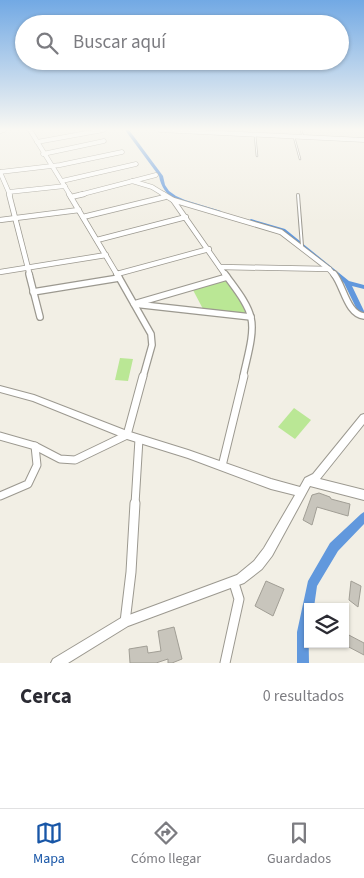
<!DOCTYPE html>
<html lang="es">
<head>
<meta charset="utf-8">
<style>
	:root { --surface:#fff; --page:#f7f7f7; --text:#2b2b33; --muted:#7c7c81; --line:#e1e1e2; --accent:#1856a7 }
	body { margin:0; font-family:"Source Sans 3",sans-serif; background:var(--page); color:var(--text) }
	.controls { position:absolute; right:15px; bottom:15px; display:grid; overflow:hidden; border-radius:0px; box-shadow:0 1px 4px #0004 }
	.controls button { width:45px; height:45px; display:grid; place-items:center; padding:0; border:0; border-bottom:1px solid var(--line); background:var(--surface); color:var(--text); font:25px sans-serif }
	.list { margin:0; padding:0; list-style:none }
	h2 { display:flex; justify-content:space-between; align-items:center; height:65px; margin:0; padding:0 20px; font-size:21px }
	h2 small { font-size:16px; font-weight:400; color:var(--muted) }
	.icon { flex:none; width:28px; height:28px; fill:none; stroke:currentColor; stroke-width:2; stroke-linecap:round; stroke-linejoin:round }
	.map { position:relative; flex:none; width:364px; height:663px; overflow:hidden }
	.search { position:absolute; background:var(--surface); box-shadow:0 1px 4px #0004; left:15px; right:15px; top:15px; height:55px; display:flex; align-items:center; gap:12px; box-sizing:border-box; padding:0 18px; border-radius:28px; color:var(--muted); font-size:19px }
	.sheet { height:145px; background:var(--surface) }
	nav { display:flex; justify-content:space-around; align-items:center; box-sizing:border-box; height:70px; border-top:1px solid var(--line); background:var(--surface); font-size:14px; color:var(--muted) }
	nav a { display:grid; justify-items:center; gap:2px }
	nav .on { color:var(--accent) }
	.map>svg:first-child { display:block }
	.green { fill:#bae795 }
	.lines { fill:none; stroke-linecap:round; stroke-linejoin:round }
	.canal { fill:#6198dd; fill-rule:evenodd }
	.building { fill:#c8c5bc; stroke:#a19e95 }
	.service-far1-casing { stroke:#9c9990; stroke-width:2.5 }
	.service-casing { stroke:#9c9990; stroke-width:4 }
	.minor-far4-casing { stroke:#9c9990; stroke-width:5 }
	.minor-far3-casing { stroke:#9c9990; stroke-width:6 }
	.minor-far2-casing { stroke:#9c9990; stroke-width:8 }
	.minor-far1-casing { stroke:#9c9990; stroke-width:9 }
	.minor-casing { stroke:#9c9990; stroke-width:11 }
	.tertiary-casing { stroke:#9c9990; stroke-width:2 }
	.service-far1 { stroke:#fff; stroke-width:1 }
	.service { stroke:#fff; stroke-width:2 }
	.minor-far4 { stroke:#fff; stroke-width:4 }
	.minor-far3 { stroke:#fff; stroke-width:4.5 }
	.minor-far2 { stroke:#fff; stroke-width:5.5 }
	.minor-far1 { stroke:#fff; stroke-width:7 }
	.minor { stroke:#fff; stroke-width:9 }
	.tertiary { fill:#fff; fill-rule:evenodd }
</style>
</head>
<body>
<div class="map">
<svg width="364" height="663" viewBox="0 0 364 663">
	<rect width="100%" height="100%" fill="#f2efe5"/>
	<g class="green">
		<path d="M225 280 241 301 246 314 203 309 193 290Z"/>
		<path d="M120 358 133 359 128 381 115 380Z"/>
		<path d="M294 408 311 420 295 439 278 427Z"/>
	</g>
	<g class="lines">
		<g class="canal">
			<path d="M125 130H129L163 176 165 185 169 191 176 196 185 200 221 211V213C214 213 207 210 201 209 181 204 163 198 159 176Z"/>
			<path d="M251 219 285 229 301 242 298 244 296 243 281 231 249 222 248 221Z"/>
			<path d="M302 243 349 281 364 285V289L352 286 364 311V320L361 318 344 283 300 246V244Z"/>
			<path d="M364 512V524L338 551 317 586 314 607H308L309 663H297V632L308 581 330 543 361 514Z"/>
		</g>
	</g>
	<g class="building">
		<path d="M319 493 330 497 331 499 350 504 348 516 317 507 312 525 303 520 312 495Z"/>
		<path d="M266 581 284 589 273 616 255 606Z"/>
		<path d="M351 581 361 586 358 607 349 600Z"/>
		<path d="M174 627 182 659 172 663H168V659L156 663H130L129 649 147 646 148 653 161 651 158 631Z"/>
		<path d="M345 633 364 643V655L345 645Z"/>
	</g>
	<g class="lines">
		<g class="service-far1-casing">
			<g id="service-far1">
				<path d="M301 130 303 137"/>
				<path d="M255 135 257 156"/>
				<path d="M294 137 300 159"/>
			</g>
		</g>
		<g class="service-casing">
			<path id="service" d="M298 195 302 246"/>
		</g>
		<g class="minor-far4-casing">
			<g id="minor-far4">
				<path d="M30 130 70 195"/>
				<path d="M160 130 364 140"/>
				<path d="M0 131 4 130"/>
				<path d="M37 142 103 130"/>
				<path d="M43 154 104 141"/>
				<path d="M0 172 10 195"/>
				<path d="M0 172 60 165 122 152"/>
				<path d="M62 181 136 164"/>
				<path d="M132 181 152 187 165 195"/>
				<path d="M9 192 65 186"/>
				<path d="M79 195 156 175"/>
			</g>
		</g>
		<g class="minor-far3-casing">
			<g id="minor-far3">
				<path d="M9 194 30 276"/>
				<path d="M69 194 118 276"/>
				<path d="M163 194 173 200 281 232 329 269 335 276"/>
				<path d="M71 197 84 194"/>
				<path d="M173 200 226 276"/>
				<path d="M83 217 165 197"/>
				<path d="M0 220 79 210"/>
				<path d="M97 240 186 217"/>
				<path d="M220 267 329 269"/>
				<path d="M0 272 106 255"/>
				<path d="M117 274 209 249"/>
			</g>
		</g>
		<g class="minor-far2-casing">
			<g id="minor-far2">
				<path d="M29 274 40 317"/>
				<path d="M117 274 151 334 152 345 143 377"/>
				<path d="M225 274C234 287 248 303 251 318 255 334 246 361 243 377"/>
				<path d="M334 274C344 287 347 314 364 316"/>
				<path d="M227 277 134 304 251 317"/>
				<path d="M33 292 119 278"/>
			</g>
		</g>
		<g class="minor-far1-casing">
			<g id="minor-far1">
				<path d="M0 436 35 446 60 459 75 460 127 435 143 376"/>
				<path d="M222 466 244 376"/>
				<path d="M0 496 28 484 37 465 35 446"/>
				<path d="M135 504 139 439"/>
			</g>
		</g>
		<g class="minor-casing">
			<g id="minor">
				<path d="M125 622 131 572 135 503"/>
				<path d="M225 663 239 599 234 583"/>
			</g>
		</g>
		<g class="tertiary-casing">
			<path id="tertiary" d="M0 386 34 395 127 431 188 450 271 479 300 487 305 478 313 474 361 415 364 414V424L320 479 364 490V500L310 486 272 556 262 569 244 583 128 626 68 663H51L53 659 121 618 237 575 254 561 264 548 295 495 271 489 188 458 127 439 33 401 0 392Z"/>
		</g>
		<use href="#service-far1" class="service-far1"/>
		<use href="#service" class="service"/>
		<use href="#minor-far4" class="minor-far4"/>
		<use href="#minor-far3" class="minor-far3"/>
		<use href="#minor-far2" class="minor-far2"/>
		<use href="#minor-far1" class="minor-far1"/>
		<use href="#minor" class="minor"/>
		<use href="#tertiary" class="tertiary"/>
	</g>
	<linearGradient id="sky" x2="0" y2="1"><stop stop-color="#72a9e4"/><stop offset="0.58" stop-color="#f9f8f3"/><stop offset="1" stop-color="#f9f8f3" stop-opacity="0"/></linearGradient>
	<rect width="364" height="223" fill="url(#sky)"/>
</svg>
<div class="controls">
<button><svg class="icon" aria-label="layers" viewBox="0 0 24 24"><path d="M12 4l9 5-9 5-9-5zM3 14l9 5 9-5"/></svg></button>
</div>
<div class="search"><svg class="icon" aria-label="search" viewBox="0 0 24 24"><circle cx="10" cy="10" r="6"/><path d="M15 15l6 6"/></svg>Buscar aquí</div>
</div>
<section class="sheet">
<h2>Cerca<small>0 resultados</small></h2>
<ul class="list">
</ul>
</section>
<nav>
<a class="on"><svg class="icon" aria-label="map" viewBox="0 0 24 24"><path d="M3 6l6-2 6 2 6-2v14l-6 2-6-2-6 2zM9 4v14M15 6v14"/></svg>Mapa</a>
<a><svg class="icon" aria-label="directions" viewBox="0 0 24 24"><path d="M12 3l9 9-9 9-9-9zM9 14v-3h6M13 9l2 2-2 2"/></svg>Cómo llegar</a>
<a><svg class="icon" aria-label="saved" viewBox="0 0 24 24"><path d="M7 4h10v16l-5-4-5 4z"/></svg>Guardados</a>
</nav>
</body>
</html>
